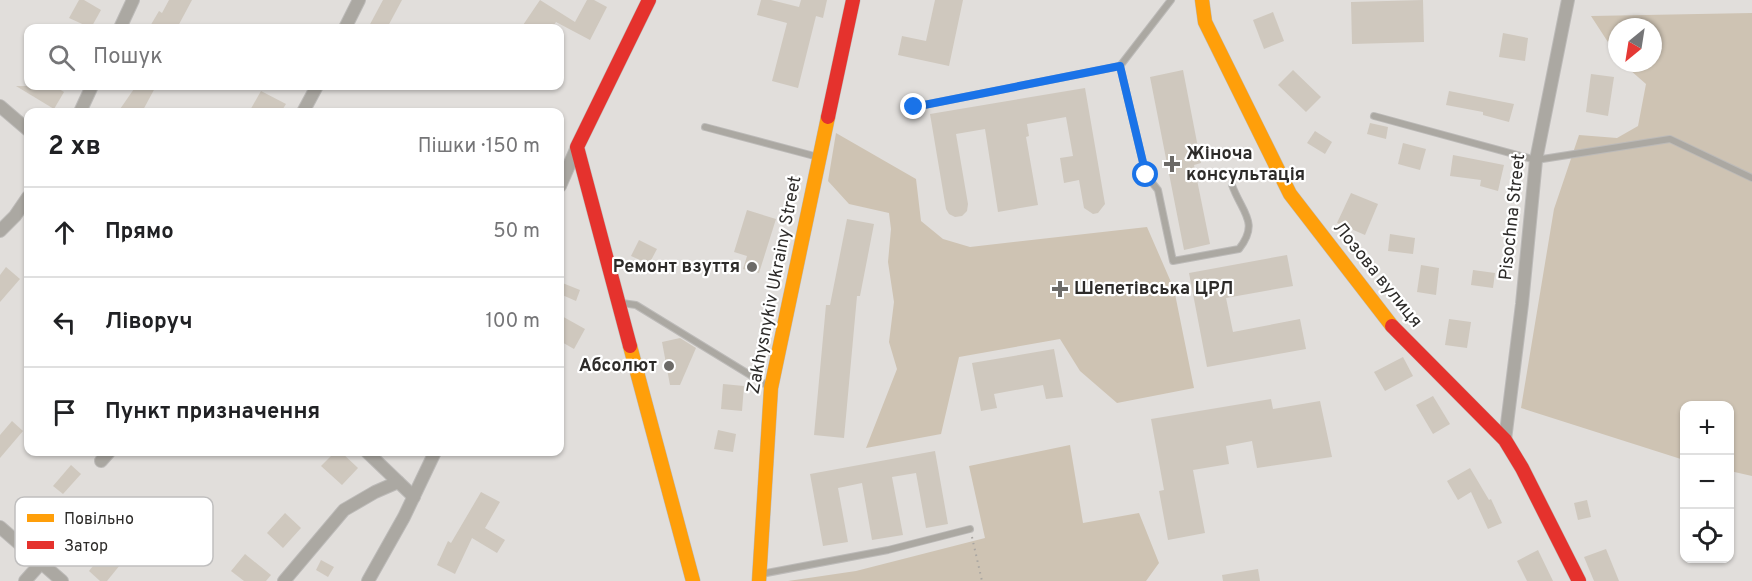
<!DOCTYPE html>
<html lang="uk">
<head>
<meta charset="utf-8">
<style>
	:root { --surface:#fff; --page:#f6f6f6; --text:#202124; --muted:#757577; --line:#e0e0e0 }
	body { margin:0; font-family:Overpass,sans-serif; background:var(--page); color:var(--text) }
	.controls { position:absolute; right:18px; bottom:18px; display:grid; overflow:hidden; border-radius:12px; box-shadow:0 2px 4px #0004 }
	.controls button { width:54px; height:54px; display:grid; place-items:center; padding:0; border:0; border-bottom:2px solid var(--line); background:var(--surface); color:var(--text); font:30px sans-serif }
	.compass { position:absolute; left:1608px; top:18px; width:54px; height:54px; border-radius:50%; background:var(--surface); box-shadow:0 2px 4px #0004; rotate:210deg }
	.stop { position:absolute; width:18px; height:18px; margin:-14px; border:4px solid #1a73e8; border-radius:50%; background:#fff }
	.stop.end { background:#1a73e8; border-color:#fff; box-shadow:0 2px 6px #0008 }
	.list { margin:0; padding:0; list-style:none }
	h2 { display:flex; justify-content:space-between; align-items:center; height:78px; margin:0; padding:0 24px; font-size:26px }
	h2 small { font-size:20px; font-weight:400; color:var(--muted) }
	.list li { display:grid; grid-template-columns:39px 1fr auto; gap:18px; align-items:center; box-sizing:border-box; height:90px; padding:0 24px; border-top:2px solid var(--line) }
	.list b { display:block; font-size:22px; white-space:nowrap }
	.list em { font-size:20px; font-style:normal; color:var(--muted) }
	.icon { flex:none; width:33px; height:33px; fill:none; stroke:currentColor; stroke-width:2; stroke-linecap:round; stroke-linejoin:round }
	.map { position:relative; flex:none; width:1752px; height:581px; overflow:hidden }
	.search { position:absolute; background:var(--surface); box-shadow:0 2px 4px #0004; left:24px; top:24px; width:540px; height:66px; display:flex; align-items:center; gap:15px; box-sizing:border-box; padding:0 21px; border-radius:12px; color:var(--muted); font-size:22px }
	.panel { position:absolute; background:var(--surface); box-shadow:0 2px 4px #0004; left:24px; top:108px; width:540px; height:348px; border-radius:12px }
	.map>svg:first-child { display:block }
	.green { fill:#cec3b3 }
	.building { fill:#cfc8be }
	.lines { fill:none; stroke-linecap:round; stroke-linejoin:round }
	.lane-casing { stroke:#bcbab8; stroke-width:8 }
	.street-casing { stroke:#bcbab8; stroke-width:14 }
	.slow-casing { stroke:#bcbab8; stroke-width:15 }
	.jam-casing { stroke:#bcbab8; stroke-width:15 }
	.path { stroke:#a8a5a1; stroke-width:2; stroke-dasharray:1.5 4.5; stroke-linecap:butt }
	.lane { stroke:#aba8a2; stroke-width:6 }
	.street { stroke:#aba8a2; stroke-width:12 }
	.slow { stroke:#ff9f0a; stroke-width:14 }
	.jam { stroke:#e5322d; stroke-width:14 }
	.route { stroke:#1a73e8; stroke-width:8 }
	.poi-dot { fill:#6c6a67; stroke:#fff; stroke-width:2 }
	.labels { text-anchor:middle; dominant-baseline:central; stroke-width:4.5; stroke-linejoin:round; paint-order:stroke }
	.poi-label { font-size:18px; font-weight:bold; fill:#2d2b29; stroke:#fff; text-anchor:start }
	.street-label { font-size:18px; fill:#2d2b29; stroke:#fff }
	.key { fill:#fff; stroke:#c0bfbf; stroke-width:1.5 }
	.key-label { font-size:16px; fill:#2d2b29 }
</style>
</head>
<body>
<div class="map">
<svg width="1752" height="581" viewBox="0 0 1752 581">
	<rect width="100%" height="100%" fill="#e1dedb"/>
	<g class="green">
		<path d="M1752 13V476L1730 471V406H1684V460L1521 408 1554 209 1579 135 1617 138 1638 126 1646 84 1622 63H1653V27H1617V56L1591 16Z"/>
		<path d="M836 133 916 179 921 221 943 239 970 247 1147 227 1174 289 1194 388 1117 403 1080 371 1060 339 959 357 941 434 866 448 897 369 889 342 894 302 888 262 891 229 889 213 849 204 828 181Z"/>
		<path d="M1070 445 1083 523 1139 513 1159 563 1146 581H788L856 571 985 538 969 466Z"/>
	</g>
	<g class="building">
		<path d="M79 0H84L101 10 91 28 69 18Z"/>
		<path d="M169 0H192L177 28H149L159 11 162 13Z"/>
		<path d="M383 0H402L387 28H368Z"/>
		<path d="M540 0 575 22 587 0H594L607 7 590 40 556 22 552 28H521Z"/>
		<path d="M761 0H771L799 7 801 0H827L823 18 816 16 798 88 772 81 787 23 757 15Z"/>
		<path d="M935 0H963L949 66 898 55 902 36 926 41Z"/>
		<path d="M1423 0 1424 42 1352 44 1351 2Z"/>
		<path d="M1273 12 1284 41 1264 49 1253 20Z"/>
		<path d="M1503 33 1528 38 1525 61 1499 57Z"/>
		<path d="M1183 70 1201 163 1194 165 1210 244 1184 250 1150 77Z"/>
		<path d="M1293 70 1321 97 1306 112 1278 85Z"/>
		<path d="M1591 74 1614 77 1608 116 1586 112Z"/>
		<path d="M16 86H54L64 92 54 109Z"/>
		<path d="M136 86H156L142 112H118Z"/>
		<path d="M1085 88 1105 204 1098 213 1093 214 1084 208 1079 180 1064 183 1060 158 1073 156 1066 117 1027 124 1029 136 1026 137 1038 205 998 212 985 129 956 134 968 204 967 211 962 216 955 217 949 214 946 209 930 114Z"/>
		<path d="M261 91 286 104 281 112H249Z"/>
		<path d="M1449 91 1514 104 1509 122 1483 115V112L1446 105Z"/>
		<path d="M1370 123 1388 127 1386 139 1367 134Z"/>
		<path d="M1315 131 1332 142 1325 154 1307 143Z"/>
		<path d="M1403 143 1426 149 1420 170 1398 164Z"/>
		<path d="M1453 155 1504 165 1498 191 1480 186 1481 180 1450 176Z"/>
		<path d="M1351 193 1378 204 1365 235 1337 223Z"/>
		<path d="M747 210 776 219 759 273 743 269 747 256 734 252Z"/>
		<path d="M847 219 874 224 860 296H857L844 438 814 435 826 305H830Z"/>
		<path d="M1390 234 1415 238 1413 254 1388 251Z"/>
		<path d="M639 240 657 249 649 264 631 256Z"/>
		<path d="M1287 255 1293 286 1226 298 1233 332 1300 319 1306 349 1207 367 1189 273Z"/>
		<path d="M1421 265 1439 268 1436 295 1417 292Z"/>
		<path d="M6 267 20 279 0 302V275Z"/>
		<path d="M1473 270 1495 273 1493 288 1471 285Z"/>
		<path d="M560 282 580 290 576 301 560 294Z"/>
		<path d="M560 315 585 329 574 349 560 341Z"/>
		<path d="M1449 319 1471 322 1467 348 1445 345Z"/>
		<path d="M680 338 696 348 680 385H670L662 342Z"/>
		<path d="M1054 349 1063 397 1046 399 1043 385 994 394 997 408 981 411 972 363Z"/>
		<path d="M1403 357 1413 376 1385 391 1374 372Z"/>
		<path d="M723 384 744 386 742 411 721 409Z"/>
		<path d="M1433 396 1450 424 1433 434 1416 405Z"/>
		<path d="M1271 399 1273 409 1320 401 1332 457 1257 468 1252 441 1226 446 1229 464 1193 470 1205 533 1168 540 1159 491 1164 490 1151 419Z"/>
		<path d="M12 421 23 431 0 458V435Z"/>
		<path d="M718 430 736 434 733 452 714 449Z"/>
		<path d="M935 451 948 524 926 528 916 473 892 477 903 535 872 540 862 483 838 488 848 542 823 546 810 474Z"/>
		<path d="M335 452H341L358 468 342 485 321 466Z"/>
		<path d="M71 465 81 474 63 494 53 486Z"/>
		<path d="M1470 468 1489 500 1491 499 1502 523 1488 529 1471 492 1458 500 1447 481Z"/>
		<path d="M481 492 500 502 485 528 505 540 497 553 472 538 455 574 437 565 448 541 451 543Z"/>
		<path d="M1587 500 1591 517 1578 520 1574 503Z"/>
		<path d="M285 513 301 528 283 548 267 533Z"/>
		<path d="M1606 549 1619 581H1594L1584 557Z"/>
		<path d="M1538 550 1553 581H1527L1517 561Z"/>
		<path d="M104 552 120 565 107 581H100L89 571Z"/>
		<path d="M245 554 271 575 266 581H244L231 571Z"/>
		<path d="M321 560 334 567 328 577 316 570Z"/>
		<path d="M1258 569 1260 581H1223L1222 575Z"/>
	</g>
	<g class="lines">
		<g class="lane-casing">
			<g id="lane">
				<path d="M1171 0 1120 66 1146 175 1158 190 1173 261 1239 249C1260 222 1242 213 1232 185"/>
				<path d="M914 107 1120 66"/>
				<path d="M1374 116 1536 160 1670 139 1752 178"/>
				<path d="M705 127 818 157"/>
				<path d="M622 303 636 305 768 386"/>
				<path d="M761 574 888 550 970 529"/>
			</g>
		</g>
		<g class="street-casing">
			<g id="street">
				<path d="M120 28 133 0"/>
				<path d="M345 28 359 0"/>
				<path d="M0 106 28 130"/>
				<path d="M80 112 92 86"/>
				<path d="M303 112 317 86"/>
				<path d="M560 186 577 147"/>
				<path d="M0 231 15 216 28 197"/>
				<path d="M1505 440 1522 304 1536 160 1568 0"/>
				<path d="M367 452 414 497"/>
				<path d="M101 461 109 452"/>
				<path d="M0 527 62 581"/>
				<path d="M25 581 41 563"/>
				<path d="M284 581 344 510 375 492 398 482"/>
				<path d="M368 581 404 517 435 452"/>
			</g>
		</g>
		<g class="slow-casing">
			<g id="slow">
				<path d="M1202 0 1205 22 1290 194 1392 326"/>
				<path d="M630 346 693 581"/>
				<path d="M759 581 771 388 828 117"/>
			</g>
		</g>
		<g class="jam-casing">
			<g id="jam">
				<path d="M828 117 853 0"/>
				<path d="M1392 326 1505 440 1522 468 1579 581"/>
				<path d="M630 346 577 147 649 0"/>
			</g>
		</g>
		<path class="path" d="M972 537 982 581"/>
		<use href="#lane" class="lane"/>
		<use href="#street" class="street"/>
		<use href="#slow" class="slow"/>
		<use href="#jam" class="jam"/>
	</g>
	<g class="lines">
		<path class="route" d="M914 107 1120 66 1146 175"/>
	</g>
	<g class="poi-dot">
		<path d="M1169 155h6v6h6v6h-6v6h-6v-6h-6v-6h6z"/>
		<circle cx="752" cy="267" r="6"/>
		<path d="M1057 280h6v6h6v6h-6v6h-6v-6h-6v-6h6z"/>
		<circle cx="669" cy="366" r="6"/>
	</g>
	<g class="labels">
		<g class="poi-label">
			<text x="1186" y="154">Жіноча<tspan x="1186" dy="21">консультація</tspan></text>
			<text x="740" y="267" text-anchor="end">Ремонт взуття</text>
			<text x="1074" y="289">Шепетівська ЦРЛ</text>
			<text x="657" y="366" text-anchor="end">Абсолют</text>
		</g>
		<g class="street-label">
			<text transform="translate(1513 217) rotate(-84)">Pisochna Street</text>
			<text transform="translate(1377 275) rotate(51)">Лозова вулиця</text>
			<text transform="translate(775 285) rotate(-79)">Zakhysnykiv Ukrainy Street</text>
		</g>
	</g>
	<rect x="15" y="497" width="198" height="69" rx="9" class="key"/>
	<rect x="27" y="514" width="27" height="8" fill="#ff9f0a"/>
	<rect x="27" y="541" width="27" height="8" fill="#e5322d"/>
	<g class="key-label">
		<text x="64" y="524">Повільно</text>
		<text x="64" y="551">Затор</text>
	</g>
</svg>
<div class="controls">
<button>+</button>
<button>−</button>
<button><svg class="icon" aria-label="locate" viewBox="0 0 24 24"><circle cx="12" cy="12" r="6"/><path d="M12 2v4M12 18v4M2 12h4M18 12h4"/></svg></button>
</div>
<svg class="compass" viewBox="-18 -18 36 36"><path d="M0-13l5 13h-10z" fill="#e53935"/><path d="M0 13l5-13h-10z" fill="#757577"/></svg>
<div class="stop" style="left:1146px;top:175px"></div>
<div class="stop end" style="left:914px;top:107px"></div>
<div class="search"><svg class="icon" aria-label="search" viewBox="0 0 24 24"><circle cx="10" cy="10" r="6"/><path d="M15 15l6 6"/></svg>Пошук</div>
<section class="panel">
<h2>2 хв<small>Пішки · 150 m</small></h2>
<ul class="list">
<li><svg class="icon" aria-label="ahead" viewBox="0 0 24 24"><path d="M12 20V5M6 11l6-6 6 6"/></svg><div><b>Прямо</b></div><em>50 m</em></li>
<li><svg class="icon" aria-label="left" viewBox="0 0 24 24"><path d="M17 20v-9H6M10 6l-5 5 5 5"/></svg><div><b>Ліворуч</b></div><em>100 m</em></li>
<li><svg class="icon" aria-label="arrive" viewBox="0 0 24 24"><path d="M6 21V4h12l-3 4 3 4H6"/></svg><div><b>Пункт призначення</b></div></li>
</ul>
</section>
</div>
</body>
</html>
